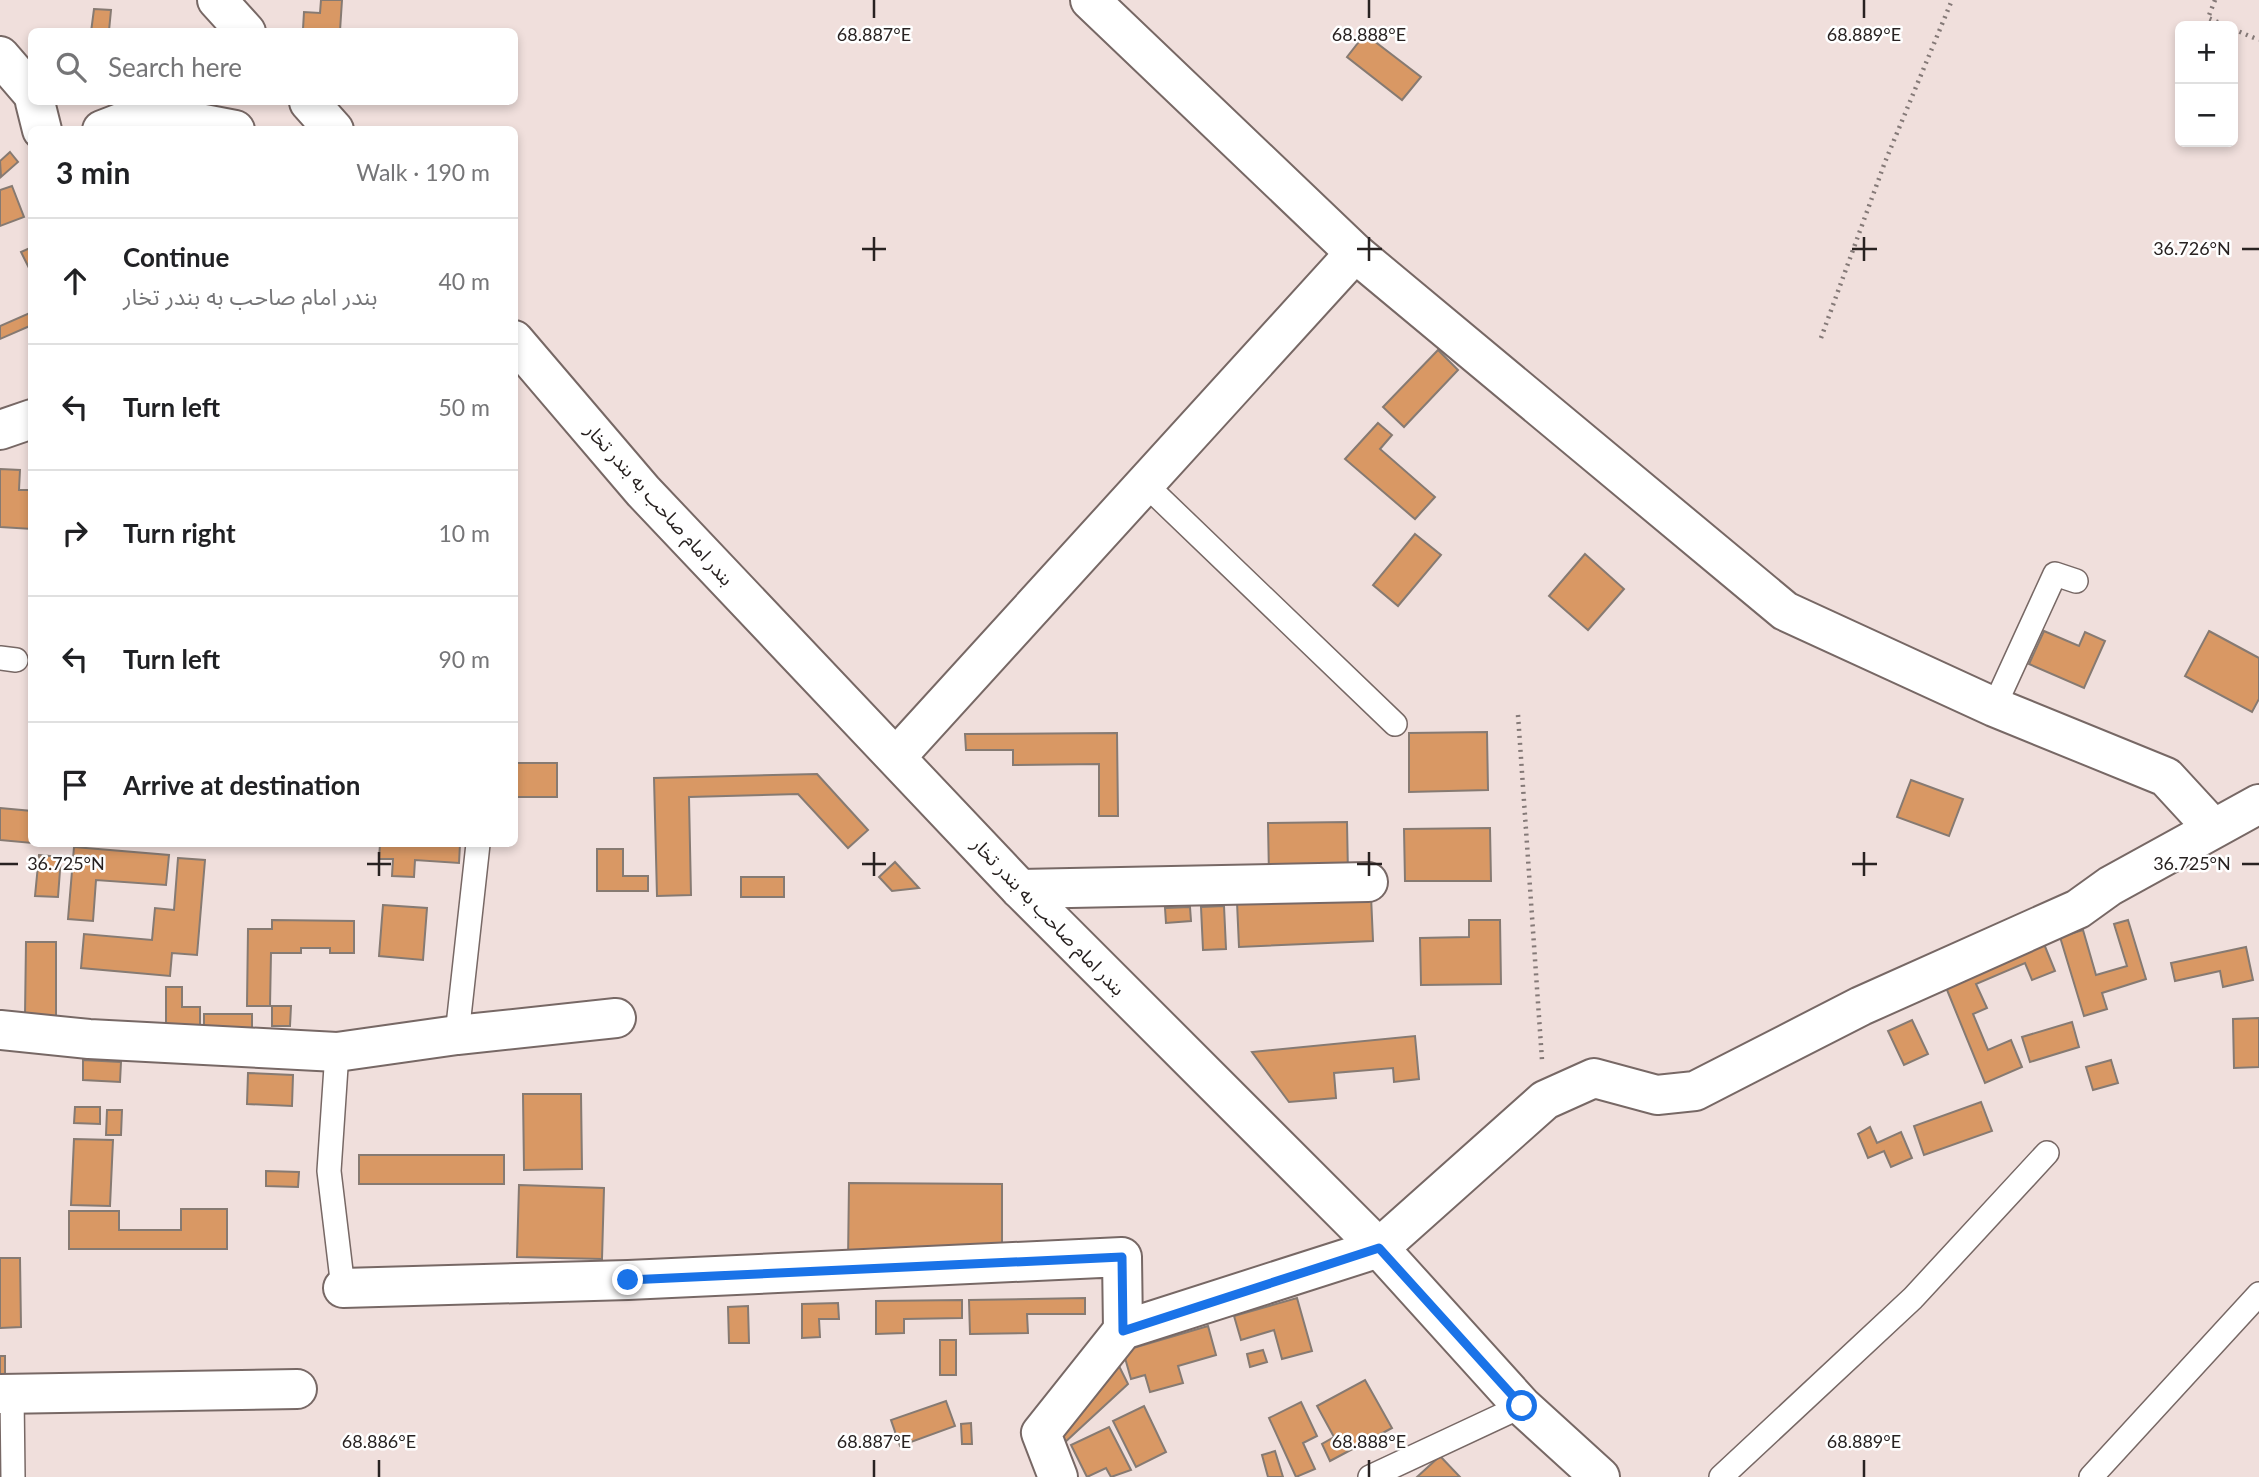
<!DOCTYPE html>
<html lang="en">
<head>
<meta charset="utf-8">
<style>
	:root { --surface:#fff; --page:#f6f6f6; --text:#202124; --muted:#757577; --line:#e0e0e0 }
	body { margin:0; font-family:Lato,"Noto Sans Arabic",sans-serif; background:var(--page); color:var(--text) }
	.controls { position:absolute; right:21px; top:21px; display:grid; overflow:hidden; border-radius:10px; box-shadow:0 4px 10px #0003 }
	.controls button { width:63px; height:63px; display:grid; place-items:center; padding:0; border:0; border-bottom:2px solid var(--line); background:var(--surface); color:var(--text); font:35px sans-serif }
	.stop { position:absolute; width:21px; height:21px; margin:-16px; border:5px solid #1a73e8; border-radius:50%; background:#fff }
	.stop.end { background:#1a73e8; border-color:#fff; box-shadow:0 2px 7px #0008 }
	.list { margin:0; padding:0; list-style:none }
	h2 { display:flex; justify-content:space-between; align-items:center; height:91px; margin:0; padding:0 28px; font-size:30px }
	h2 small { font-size:23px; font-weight:400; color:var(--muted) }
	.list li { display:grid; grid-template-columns:46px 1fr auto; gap:21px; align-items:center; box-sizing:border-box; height:126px; padding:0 28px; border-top:2px solid var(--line) }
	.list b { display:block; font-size:26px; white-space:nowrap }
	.list p { margin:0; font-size:23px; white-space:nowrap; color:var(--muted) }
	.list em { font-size:23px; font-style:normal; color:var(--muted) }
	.icon { flex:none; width:38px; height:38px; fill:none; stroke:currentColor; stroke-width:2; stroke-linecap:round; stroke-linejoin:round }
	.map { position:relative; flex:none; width:2259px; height:1477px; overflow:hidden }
	.search { position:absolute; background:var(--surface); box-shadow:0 4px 10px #0003; left:28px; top:28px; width:490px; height:77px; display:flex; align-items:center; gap:18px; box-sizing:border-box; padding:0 24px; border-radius:10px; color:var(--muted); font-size:26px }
	.panel { position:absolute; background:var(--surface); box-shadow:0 4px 10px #0003; left:28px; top:126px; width:490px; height:721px; border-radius:10px }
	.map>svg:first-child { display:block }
	.building { fill:#d99864; stroke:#867a72; stroke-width:2 }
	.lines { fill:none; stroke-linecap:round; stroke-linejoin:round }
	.service-casing { stroke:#776865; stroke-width:26 }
	.minor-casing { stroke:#776865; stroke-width:42 }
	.secondary-casing { stroke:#776865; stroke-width:42 }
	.path { stroke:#847977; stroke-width:4.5; stroke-dasharray:2 5; stroke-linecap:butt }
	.service { stroke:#fff; stroke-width:23 }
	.minor { stroke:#fff; stroke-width:38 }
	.secondary { stroke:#fff; stroke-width:38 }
	.route { stroke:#1a73e8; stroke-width:9 }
	.ticks { fill:none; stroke:#282221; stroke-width:2.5 }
	.labels { text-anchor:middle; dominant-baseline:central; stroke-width:5; stroke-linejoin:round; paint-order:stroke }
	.street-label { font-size:19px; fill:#282221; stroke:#fff }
	.ticks-label { font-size:18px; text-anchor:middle; fill:#282221; stroke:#fff; stroke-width:5; stroke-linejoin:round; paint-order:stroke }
</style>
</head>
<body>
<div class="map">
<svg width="2259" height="1477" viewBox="0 0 2259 1477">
	<rect width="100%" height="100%" fill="#f0dfdc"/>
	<g class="building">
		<path d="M321 0H342L340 31 303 29 304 12 320 13Z"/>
		<path d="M94 9 111 10 109 31 116 32H91Z"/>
		<path d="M1365 34 1421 77 1402 100 1347 57Z"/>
		<path d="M10 152 18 162 1 177 0 161Z"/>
		<path d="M12 186 24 217 0 226V190Z"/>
		<path d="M32 247V274L21 252Z"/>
		<path d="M32 312V325L0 339V326Z"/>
		<path d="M1438 350 1458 370 1404 427 1383 407Z"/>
		<path d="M1378 423 1392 435 1380 449 1435 497 1415 519 1345 459Z"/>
		<path d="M0 469 20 470 19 490H32V529L0 527Z"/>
		<path d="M1415 534 1441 555 1398 606 1373 585Z"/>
		<path d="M1585 554 1624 589 1588 630 1549 596Z"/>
		<path d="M2044 631 2079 646 2085 632 2105 641 2084 688 2029 664Z"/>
		<path d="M2209 631 2259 658V699L2252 712 2185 676Z"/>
		<path d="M1487 732 1488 790 1409 792V733Z"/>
		<path d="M1117 733 1118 816H1099V764L1013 765V750H966L965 734Z"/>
		<rect x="514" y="763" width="43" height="34"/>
		<path d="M817 774 868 830 848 848 798 794 689 797 691 895 657 896 654 778Z"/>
		<path d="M1911 780 1963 799 1949 836 1897 817Z"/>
		<path d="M0 808 32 811V843L0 840Z"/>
		<path d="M1347 822 1348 875 1269 876 1268 823Z"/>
		<path d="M1490 828 1491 881H1405L1404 829Z"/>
		<path d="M380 844H460L459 863 415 860 414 877 392 876 393 859H379Z"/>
		<path d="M74 847 169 855 166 885 96 880 93 921 68 919Z"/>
		<path d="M597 849H623V876H648V891H597Z"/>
		<path d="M39 855 61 857 58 897 35 896Z"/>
		<path d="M178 858 205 860 197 955 172 953 170 976 81 968 84 934 152 940 155 908 174 910Z"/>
		<path d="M895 862 919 888 892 891 879 877Z"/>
		<rect x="741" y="877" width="43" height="20"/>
		<path d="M1371 896 1373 941 1239 947 1237 902Z"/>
		<path d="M383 905 427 908 423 960 379 956Z"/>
		<path d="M1224 906 1226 949 1203 950 1201 907Z"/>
		<path d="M1190 907 1191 921 1166 923 1165 908Z"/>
		<path d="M272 920 354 921V953H330V948H301V953H271L270 1006H247L248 929H272Z"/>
		<path d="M1469 920H1500L1501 984 1421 985 1420 938 1469 937Z"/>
		<path d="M2128 920 2146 979 2102 993 2107 1009 2084 1016 2060 937 2083 930 2096 975 2127 966 2114 924Z"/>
		<path d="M26 942H56V1016H25Z"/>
		<path d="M2044 944 2055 971 2032 980 2025 963 1976 984 1987 1008 1973 1014 1988 1050 2011 1040 2022 1067 1985 1083 1945 985Z"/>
		<path d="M2246 947 2253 980 2223 987 2220 971 2175 981 2171 963Z"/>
		<path d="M166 987H182V1007H200V1030L166 1029Z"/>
		<path d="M272 1006H291L290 1026H272Z"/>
		<rect x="204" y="1014" width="48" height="16"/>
		<path d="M2259 1018V1067L2234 1068 2233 1019Z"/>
		<path d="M1912 1020 1928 1054 1904 1065 1888 1031Z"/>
		<path d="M2072 1022 2079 1047 2030 1062 2022 1037Z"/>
		<path d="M1415 1036 1419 1079 1394 1082 1393 1068 1334 1073 1336 1098 1289 1102 1252 1052Z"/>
		<path d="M83 1060 121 1062 120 1082 83 1080Z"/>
		<path d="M2111 1060 2118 1083 2093 1090 2086 1067Z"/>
		<path d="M248 1073 293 1075 292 1106 247 1104Z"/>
		<path d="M523 1094H581L582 1169 524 1170Z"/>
		<path d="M1981 1102 1992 1131 1924 1155 1914 1126Z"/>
		<path d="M75 1107H100V1124L74 1123Z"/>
		<path d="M107 1110H122L121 1135H106Z"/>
		<path d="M1870 1127 1877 1143 1901 1132 1912 1158 1891 1167 1884 1151 1868 1158 1858 1134Z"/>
		<path d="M74 1139 113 1140 110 1206 71 1205Z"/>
		<rect x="359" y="1155" width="145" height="29"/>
		<path d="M266 1171 299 1172 298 1187 266 1186Z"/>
		<path d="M849 1183 1002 1184V1263L848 1262Z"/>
		<path d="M519 1185 604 1188 602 1259 517 1257Z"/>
		<path d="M181 1209H227V1249H69V1211H119V1230H181Z"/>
		<path d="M0 1258H20L21 1327 0 1328Z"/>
		<path d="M1085 1298V1314H1027L1028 1333 970 1334 969 1300Z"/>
		<path d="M1297 1298 1312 1351 1282 1359 1274 1330 1241 1340 1234 1316Z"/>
		<path d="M962 1300V1318L904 1319V1333L876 1334V1301Z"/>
		<path d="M838 1303 839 1319H819L820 1337 802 1338V1304Z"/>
		<path d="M748 1306 749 1343H729L728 1307Z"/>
		<path d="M1208 1326 1216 1355 1178 1366 1183 1383 1150 1392 1145 1375 1131 1379 1123 1351Z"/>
		<rect x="940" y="1340" width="16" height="35"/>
		<path d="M1263 1350 1267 1362 1250 1367 1247 1354Z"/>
		<rect x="0" y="1356" width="5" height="18"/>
		<path d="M1119 1366 1128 1384 1063 1444 1055 1426Z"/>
		<path d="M1365 1380 1392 1428 1330 1461 1322 1444 1334 1437 1317 1406Z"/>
		<path d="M946 1401 955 1426 900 1446 891 1420Z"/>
		<path d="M1301 1402 1317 1436 1303 1443 1315 1469 1296 1477 1269 1418Z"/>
		<path d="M1144 1406 1166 1452 1136 1467 1113 1421Z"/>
		<path d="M971 1423 972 1444H962L961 1424Z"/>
		<path d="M1109 1427 1131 1470 1111 1477 1106 1468 1087 1477 1071 1445Z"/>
		<path d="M1275 1451 1283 1477H1268L1262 1455Z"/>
		<path d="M1440 1456 1460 1477H1417Z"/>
	</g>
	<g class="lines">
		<g class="service-casing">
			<g id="service">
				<path d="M1144 483 1395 724"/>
				<path d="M0 658 16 660"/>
				<path d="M1994 707 2055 574 2076 581"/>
				<path d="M457 1035 478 844"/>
				<path d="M337 1052 329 1171 343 1288"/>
				<path d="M12 1395 13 1477"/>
				<path d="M1370 1477 1522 1406"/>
				<path d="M1721 1477 1913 1298 2047 1153"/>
				<path d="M2091 1477 2259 1294"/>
			</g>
		</g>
		<g class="minor-casing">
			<g id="minor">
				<path d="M1090 0 1355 253 1785 611 1994 707 2166 777 2213 828"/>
				<path d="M0 56 32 93"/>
				<path d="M35 102 42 130"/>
				<path d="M102 130 146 113 235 130"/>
				<path d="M0 430 32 419"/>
				<path d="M897 756 1355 253"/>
				<path d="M1020 889 1368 882"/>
				<path d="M0 1030 89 1039 337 1052 457 1035 616 1018"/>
				<path d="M343 1288 628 1280 1122 1257 1123 1330"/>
				<path d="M0 1394 297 1389"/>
				<path d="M1058 1477 1041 1433 1123 1330 1379 1248 1545 1100 1594 1078 1657 1095 1695 1091 1861 1006 2078 909 2110 886 2259 804"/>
			</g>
		</g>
		<g class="secondary-casing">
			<g id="secondary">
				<path d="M217 0 246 32"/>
				<path d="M309 102 334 130"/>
				<path d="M514 340 643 491 1020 889 1379 1248 1522 1406 1600 1477"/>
			</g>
		</g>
		<g class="path">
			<path d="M2215 0 2208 18 2227 26"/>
			<path d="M2233 29 2259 40"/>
			<path d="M1821 338 1885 162 1952 0"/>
			<path d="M1518 715 1542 1060"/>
		</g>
		<use href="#service" class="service"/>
		<use href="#minor" class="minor"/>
		<use href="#secondary" class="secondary"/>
	</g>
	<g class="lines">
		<path class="route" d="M628 1280 1122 1257 1123 1331 1379 1248 1522 1406"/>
	</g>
	<path class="ticks" d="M874 0V18M1369 0V18M1864 0V18M874 237V261M1369 237V261M1864 237V261M862 249H886M1357 249H1382M1852 249H1877M2242 249H2259M379 852V876M874 852V876M1369 852V876M1864 852V876M0 864H18M367 864H391M862 864H886M1357 864H1382M1852 864H1877M2242 864H2259M379 1460V1477M874 1460V1477M1369 1460V1477M1864 1460V1477"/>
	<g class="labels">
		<g class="street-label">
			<text transform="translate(660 504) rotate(48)">بندر امام صاحب به بندر تخار</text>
			<text transform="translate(1049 916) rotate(46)">بندر امام صاحب به بندر تخار</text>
		</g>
	</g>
	<g class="ticks-label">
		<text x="874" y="41">68.887°E</text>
		<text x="1369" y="41">68.888°E</text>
		<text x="1864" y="41">68.889°E</text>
		<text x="2192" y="255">36.726°N</text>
		<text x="66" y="870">36.725°N</text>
		<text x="2192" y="870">36.725°N</text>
		<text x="379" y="1448">68.886°E</text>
		<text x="874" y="1448">68.887°E</text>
		<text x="1369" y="1448">68.888°E</text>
		<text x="1864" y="1448">68.889°E</text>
	</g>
</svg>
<div class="controls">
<button>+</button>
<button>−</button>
</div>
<div class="stop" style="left:1522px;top:1406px"></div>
<div class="stop end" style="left:628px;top:1280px"></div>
<div class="search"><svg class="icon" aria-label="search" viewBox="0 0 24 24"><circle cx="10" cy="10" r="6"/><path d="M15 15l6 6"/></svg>Search here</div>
<section class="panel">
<h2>3 min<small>Walk · 190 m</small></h2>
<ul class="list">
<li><svg class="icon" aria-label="ahead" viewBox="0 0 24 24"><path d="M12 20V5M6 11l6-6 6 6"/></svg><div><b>Continue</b><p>بندر امام صاحب به بندر تخار</p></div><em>40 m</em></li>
<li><svg class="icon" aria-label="left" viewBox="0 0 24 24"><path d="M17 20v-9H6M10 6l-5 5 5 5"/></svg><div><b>Turn left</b></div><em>50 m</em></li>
<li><svg class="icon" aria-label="right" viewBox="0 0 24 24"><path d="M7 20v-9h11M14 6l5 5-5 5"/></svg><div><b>Turn right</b></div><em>10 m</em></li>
<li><svg class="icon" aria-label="left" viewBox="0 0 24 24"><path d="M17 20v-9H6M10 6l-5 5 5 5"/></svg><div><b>Turn left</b></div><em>90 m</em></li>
<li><svg class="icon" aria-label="arrive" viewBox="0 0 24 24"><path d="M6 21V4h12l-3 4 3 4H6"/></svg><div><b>Arrive at destination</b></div></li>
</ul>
</section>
</div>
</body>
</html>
